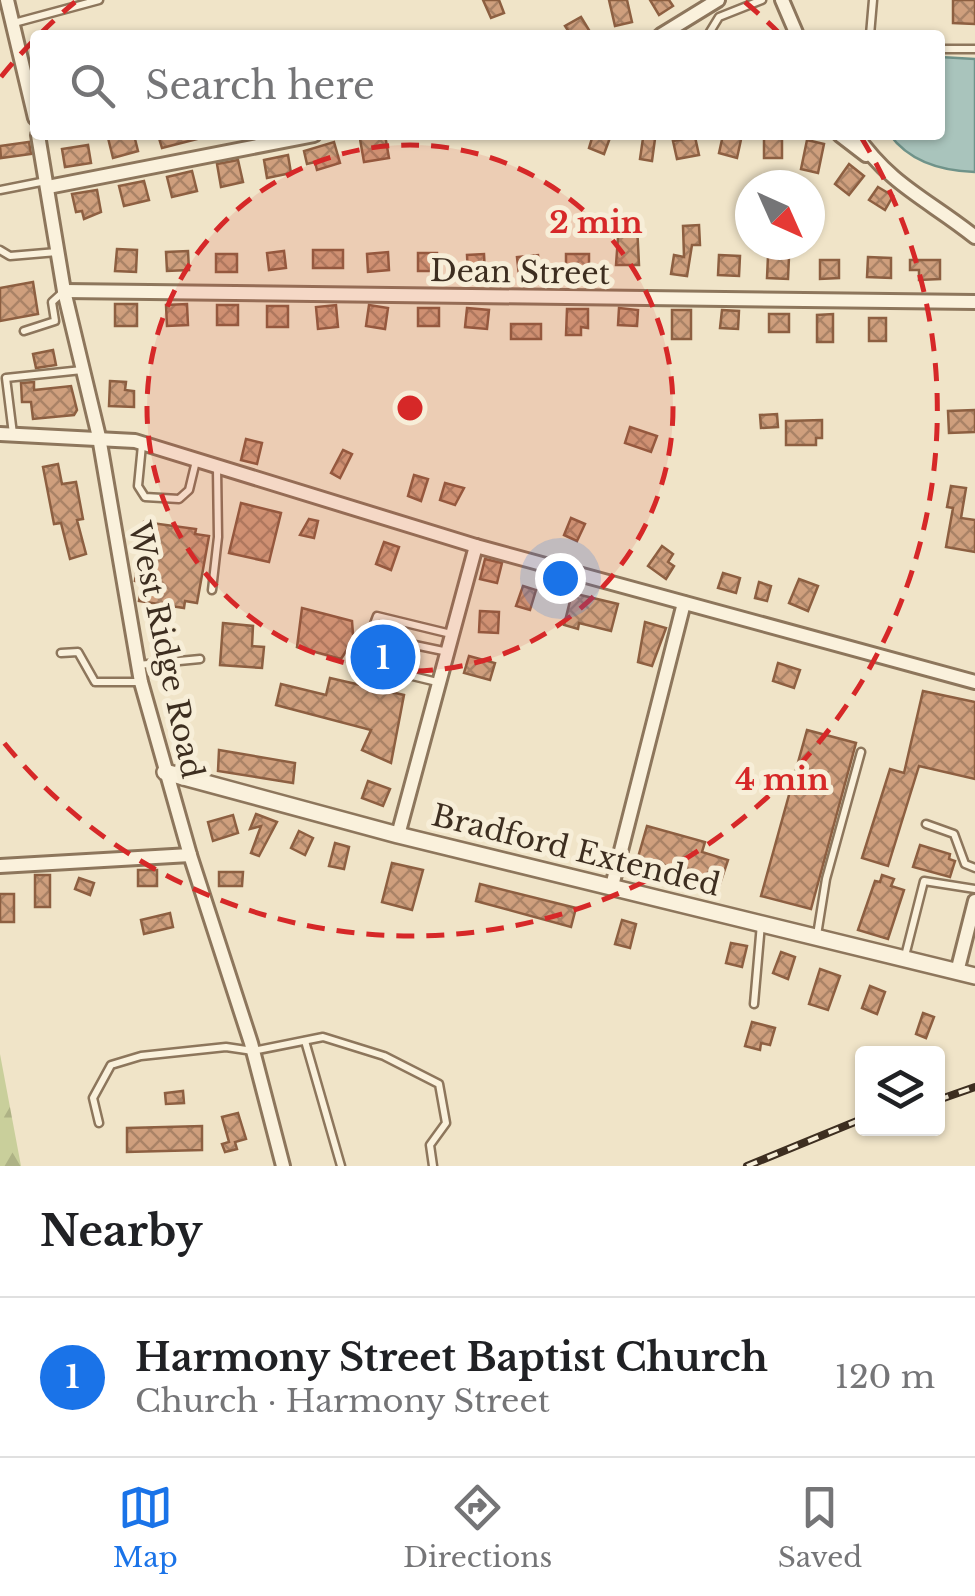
<!DOCTYPE html>
<html lang="en">
<head>
<meta charset="utf-8">
<style>
	:root { --surface:#fff; --page:#f2f2f2; --text:#202124; --muted:#757577; --line:#e0e0e0; --accent:#1a73e8 }
	body { margin:0; font-family:"Libre Baskerville",serif; background:var(--page); color:var(--text) }
	.controls { position:absolute; right:30px; bottom:30px; display:grid; overflow:hidden; border-radius:10px; box-shadow:0 2px 8px #0004 }
	.controls button { width:90px; height:90px; display:grid; place-items:center; padding:0; border:0; border-bottom:2px solid var(--line); background:var(--surface); color:var(--text); font:50px sans-serif }
	.compass { position:absolute; left:735px; top:170px; width:90px; height:90px; border-radius:50%; background:var(--surface); box-shadow:0 2px 8px #0004; rotate:135deg }
	.you { position:absolute; left:560px; top:578px; width:35px; height:35px; margin:-25px; border:8px solid #fff; border-radius:50%; background:#1a73e8; box-shadow:0 0 0 15px #1a73e833 }
	.badge { display:grid; place-items:center; width:65px; height:65px; border-radius:50%; background:var(--accent); color:#fff; font-size:32px; font-weight:700 }
	.pin { position:absolute; translate:-50% -50%; border:5px solid #fff; box-shadow:0 2px 10px #0006 }
	.list { margin:0; padding:0; list-style:none }
	h2 { display:flex; justify-content:space-between; align-items:center; height:130px; margin:0; padding:0 40px; font-size:42px }
	h2 small { font-size:32px; font-weight:400; color:var(--muted) }
	.list li { display:grid; grid-template-columns:65px 1fr auto; gap:30px; align-items:center; box-sizing:border-box; height:160px; padding:0 40px; border-top:2px solid var(--line) }
	.list b { display:block; font-size:38px; white-space:nowrap }
	.list p { margin:0; font-size:32px; white-space:nowrap; color:var(--muted) }
	.list em { font-size:32px; font-style:normal; color:var(--muted) }
	.icon { flex:none; width:55px; height:55px; fill:none; stroke:currentColor; stroke-width:2; stroke-linecap:round; stroke-linejoin:round }
	.map { position:relative; flex:none; width:975px; height:1166px; overflow:hidden }
	.search { position:absolute; background:var(--surface); box-shadow:0 2px 8px #0004; left:30px; right:30px; top:30px; height:110px; display:flex; align-items:center; gap:25px; box-sizing:border-box; padding:0 35px; border-radius:10px; color:var(--muted); font-size:38px }
	.sheet { height:290px; background:var(--surface) }
	nav { display:flex; justify-content:space-around; align-items:center; box-sizing:border-box; height:140px; border-top:2px solid var(--line); background:var(--surface); font-size:28px; color:var(--muted) }
	nav a { display:grid; justify-items:center; gap:5px }
	nav .on { color:var(--accent) }
	.map>svg:first-child { display:block }
	.forest { fill:url(#forest-firs) }
	.water { fill:#a9c4bc; stroke:#6f938a; stroke-width:2.5 }
	.building { fill:url(#building-cross-hatch); stroke:#8d5f41; stroke-width:2.5 }
	.lines { fill:none; stroke-linecap:round; stroke-linejoin:round }
	.service-casing { stroke:#8d765c; stroke-width:11 }
	.minor-casing { stroke:#8d765c; stroke-width:18 }
	.tertiary-casing { stroke:#8d765c; stroke-width:20 }
	.service { stroke:#faf1dc; stroke-width:6 }
	.minor { stroke:#faf1dc; stroke-width:12 }
	.tertiary { stroke:#faf1dc; stroke-width:15 }
	.rail-casing { stroke:#3d2e20; stroke-width:8 }
	.rail { stroke:#f7eed8; stroke-width:4; stroke-dasharray:11; stroke-linecap:butt }
	.ring { fill:none; stroke:#d62828; stroke-width:5; stroke-dasharray:18 12 }
	.labels { text-anchor:middle; dominant-baseline:central; stroke-width:10; stroke-linejoin:round; paint-order:stroke }
	.street-label { font-size:30px; fill:#3d2e20; stroke:#f7eed8 }
	.centre { fill:#d62828; stroke:#f7eed8; stroke-width:5 }
	.ring-label { font-size:30px; text-anchor:middle; font-weight:bold; fill:#d62828; stroke:#f7eed8; stroke-width:10; stroke-linejoin:round; paint-order:stroke }
</style>
</head>
<body>
<div class="map">
<svg width="975" height="1166" viewBox="0 0 975 1166">
	<defs>
		<pattern id="forest-firs" width="22" height="20" patternUnits="userSpaceOnUse" patternTransform="scale(2.5)"><rect width="22" height="20" fill="#c9cf9b"/><path d="M5 1l3.5 6h-7zM16 11l3.5 6h-7z" fill="#aeb285"/></pattern>
		<pattern id="building-cross-hatch" width="8" height="8" patternUnits="userSpaceOnUse" patternTransform="scale(2.5)"><rect width="8" height="8" fill="#cf9f7d"/><path d="M0 0l8 8M0 8l8-8" fill="none" stroke="#a98266"/></pattern>
	</defs>
	<rect width="100%" height="100%" fill="#f0e4c8"/>
	<path class="forest" d="M0 1054 21 1166H0Z"/>
	<path class="water" d="M940 57 975 59V172C943 171 910 162 890 135H940Z"/>
	<g class="building">
		<path d="M483 0H499L504 13 491 18Z"/>
		<path d="M609 0H627L632 22 615 26Z"/>
		<path d="M650 0H669L673 6 659 15Z"/>
		<path d="M953 0H975V24L953 23Z"/>
		<path d="M581 17 592 35H571L565 26Z"/>
		<path d="M120 135H134L138 151 113 158 108 138Z"/>
		<path d="M158 135H201V138L162 148Z"/>
		<path d="M385 135 389 158 364 162 360 139Z"/>
		<path d="M593 135H611L604 154 589 148Z"/>
		<path d="M723 135H742L737 158 719 153Z"/>
		<rect x="764" y="135" width="18" height="23"/>
		<path d="M695 137 699 155 677 159 673 141Z"/>
		<path d="M643 138 655 139 652 161 640 159Z"/>
		<path d="M807 140 824 144 818 173 801 169Z"/>
		<path d="M29 142 31 154 1 158 0 146Z"/>
		<path d="M334 142 340 163 317 170 315 162 307 164 304 151Z"/>
		<path d="M88 145 91 163 65 167 62 149Z"/>
		<path d="M288 155 291 173 267 178 264 160Z"/>
		<path d="M238 160 243 182 221 187 217 164Z"/>
		<path d="M849 164 864 176 849 195 835 184Z"/>
		<path d="M192 171 197 191 172 197 167 177Z"/>
		<path d="M144 181 149 200 124 206 119 186Z"/>
		<path d="M878 187 893 196 885 210 869 200Z"/>
		<path d="M97 190 101 212 84 219 82 211 76 212 72 194Z"/>
		<path d="M619 223 637 224 639 265H616Z"/>
		<path d="M699 225 700 245H692L687 276 671 274 674 255 684 257 683 226Z"/>
		<path d="M117 249 137 250 136 272 115 271Z"/>
		<rect x="313" y="250" width="30" height="18"/>
		<path d="M188 251 189 270 167 271 166 252Z"/>
		<path d="M284 251 286 268 269 270 267 253Z"/>
		<path d="M388 252 389 270 368 272 367 254Z"/>
		<rect x="418" y="253" width="19" height="18"/>
		<rect x="216" y="254" width="21" height="18"/>
		<path d="M484 254 485 273 468 274 467 255Z"/>
		<rect x="566" y="254" width="23" height="22"/>
		<path d="M538 255 540 274 519 276 517 257Z"/>
		<path d="M719 255 740 256 739 276 718 275Z"/>
		<path d="M768 256 789 257 788 279 767 278Z"/>
		<path d="M868 257 891 258V278L867 277Z"/>
		<path d="M820 260H839V278L820 279Z"/>
		<path d="M910 260H940V279L919 280V270H910Z"/>
		<path d="M33 282 38 314 0 321V288Z"/>
		<rect x="115" y="304" width="22" height="22"/>
		<path d="M187 304 188 325 167 326 166 305Z"/>
		<rect x="217" y="305" width="21" height="20"/>
		<path d="M336 305 338 327 318 329 316 307Z"/>
		<path d="M369 305 388 308 385 329 366 326Z"/>
		<rect x="267" y="306" width="21" height="21"/>
		<rect x="418" y="308" width="21" height="18"/>
		<path d="M467 308 489 310 487 329 465 327Z"/>
		<path d="M619 308 638 310 637 326 618 325Z"/>
		<path d="M567 309H588V328L581 327V335H566Z"/>
		<rect x="672" y="310" width="19" height="29"/>
		<path d="M722 310 739 311 738 329 720 328Z"/>
		<rect x="769" y="314" width="20" height="18"/>
		<path d="M833 314V342H817V315Z"/>
		<rect x="869" y="318" width="17" height="23"/>
		<rect x="511" y="324" width="30" height="15"/>
		<path d="M53 350 56 365 36 368 33 354Z"/>
		<path d="M110 381 126 382 125 390 134 391V407L109 406Z"/>
		<path d="M34 382V390L71 386 77 410 74 415 33 419 31 402H22L21 383Z"/>
		<path d="M975 410V432L949 433 948 411Z"/>
		<path d="M777 414 778 427 761 428 760 415Z"/>
		<path d="M822 420V438H816V445H786V421Z"/>
		<path d="M630 427 657 436 651 452 625 443Z"/>
		<path d="M246 439 262 443 257 464 241 460Z"/>
		<path d="M343 450 352 454 340 478 331 473Z"/>
		<path d="M58 464 62 484 76 482 83 519 77 520 86 554 70 559 61 523 54 524 43 467Z"/>
		<path d="M414 475 428 479 421 501 408 496Z"/>
		<path d="M445 483 464 488 455 505 440 500Z"/>
		<path d="M951 486 966 488 961 518 975 520V552L946 547 953 508 947 507Z"/>
		<path d="M241 503 281 513 269 562 229 553Z"/>
		<path d="M571 518 585 524 577 541 564 535Z"/>
		<path d="M309 519 318 521 314 538 300 535Z"/>
		<path d="M144 522 196 529 195 534 209 536 197 603 185 601 184 608 139 601 142 582 135 581Z"/>
		<path d="M384 542 399 547 391 570 376 564Z"/>
		<path d="M662 546 673 554 668 562 674 566 666 579 648 566Z"/>
		<path d="M485 559 502 563 497 583 480 579Z"/>
		<path d="M723 573 740 578 736 593 718 588Z"/>
		<path d="M799 579 818 586 808 611 789 603Z"/>
		<path d="M759 582 771 586 767 601 755 598Z"/>
		<path d="M523 586 536 590 530 610 516 606Z"/>
		<path d="M572 593 618 604 611 631 579 623 578 629 564 625Z"/>
		<path d="M302 608 352 621 353 634 361 638 358 647 350 645 341 659 297 647Z"/>
		<path d="M480 611 499 612 498 633 479 632Z"/>
		<path d="M645 622 666 628 652 666 638 662Z"/>
		<path d="M223 623 253 626 252 646 264 647 262 668 220 665Z"/>
		<path d="M469 656 495 663 490 680 464 673Z"/>
		<path d="M778 663 800 670 794 688 773 681Z"/>
		<path d="M330 678 404 695 391 763 362 750 371 730 276 705 281 684 326 695Z"/>
		<path d="M923 691 975 702V779L919 766 888 866 862 858 890 769 904 773Z"/>
		<path d="M807 730 856 743 811 909 761 896Z"/>
		<path d="M219 750 295 763 293 783 218 771Z"/>
		<path d="M368 781 390 789 383 806 362 798Z"/>
		<path d="M256 814 277 822 259 856 251 853 261 826 250 829Z"/>
		<path d="M233 815 238 833 213 841 208 822Z"/>
		<path d="M647 826 705 842 702 852 728 860 718 890 701 885 703 879 637 861Z"/>
		<path d="M299 831 313 838 305 855 291 848Z"/>
		<path d="M335 843 349 847 344 869 329 866Z"/>
		<path d="M920 845 950 854 949 859 955 861 950 877 913 867Z"/>
		<path d="M392 863 423 870 412 910 382 902Z"/>
		<rect x="138" y="870" width="19" height="16"/>
		<path d="M219 872H243L242 886H219Z"/>
		<rect x="35" y="875" width="15" height="32"/>
		<path d="M882 875 894 879 891 886 904 890 888 939 858 930 875 881 880 882Z"/>
		<path d="M79 878 94 883 90 895 75 889Z"/>
		<path d="M480 884 576 908 571 927 476 901Z"/>
		<rect x="0" y="894" width="14" height="28"/>
		<path d="M170 913 173 927 144 934 141 920Z"/>
		<path d="M622 920 636 924 630 948 615 944Z"/>
		<path d="M731 943 747 946 742 967 726 963Z"/>
		<path d="M781 952 795 957 788 979 773 973Z"/>
		<path d="M820 969 840 976 828 1010 809 1004Z"/>
		<path d="M870 986 885 992 877 1014 862 1008Z"/>
		<path d="M923 1013 934 1017 926 1038 916 1034Z"/>
		<path d="M752 1022 775 1028 770 1045 761 1043 760 1050 745 1046Z"/>
		<path d="M183 1091 184 1103 166 1104 165 1093Z"/>
		<path d="M238 1113 246 1139 235 1142 237 1149 225 1152 222 1144 229 1142 222 1117Z"/>
		<path d="M202 1126V1150L127 1152V1128Z"/>
	</g>
	<g class="lines">
		<g class="service-casing">
			<g id="service">
				<path d="M14 23 99 0"/>
				<path d="M708 35 719 17 762 0"/>
				<path d="M870 35 873 0"/>
				<path d="M940 49H975"/>
				<path d="M0 190 46 181"/>
				<path d="M0 250 10 256 57 252"/>
				<path d="M24 331 55 321 52 302 63 292"/>
				<path d="M13 434 6 378 82 370"/>
				<path d="M142 445 138 486 145 497 179 499 189 490 196 461"/>
				<path d="M212 590 218 537 217 468"/>
				<path d="M367 635 448 652"/>
				<path d="M61 653 78 652 95 682H139"/>
				<path d="M138 665 200 659"/>
				<path d="M437 682 359 663 377 616 451 634"/>
				<path d="M926 824 954 834 965 864 975 868"/>
				<path d="M817 935 826 879 861 752"/>
				<path d="M905 956 924 881 975 889"/>
				<path d="M754 1004 761 924"/>
				<path d="M305 1041 341 1166"/>
				<path d="M99 1123 93 1098 111 1065 141 1056 226 1047 253 1051 323 1037 384 1056 439 1084 446 1123 430 1145 433 1166"/>
			</g>
		</g>
		<g class="minor-casing">
			<g id="minor">
				<path d="M7 0 35 118"/>
				<path d="M782 0 797 35"/>
				<path d="M661 35 718 0"/>
				<path d="M38 135 64 291 99 437 141 682 190 855 251 1043 283 1166"/>
				<path d="M840 135 866 155"/>
				<path d="M856 135C891 186 929 200 975 237"/>
				<path d="M48 187 314 135"/>
				<path d="M64 291 975 302"/>
				<path d="M0 434 135 441 476 546 975 682"/>
				<path d="M398 835 476 546"/>
				<path d="M0 866 190 855"/>
				<path d="M612 886 684 603"/>
				<path d="M957 972 975 901"/>
			</g>
		</g>
		<g class="tertiary-casing">
			<path id="tertiary" d="M165 772 398 835 975 976"/>
		</g>
		<use href="#service" class="service"/>
		<use href="#minor" class="minor"/>
		<use href="#tertiary" class="tertiary"/>
		<g class="rail-casing">
			<g id="rail">
				<path d="M938 1100 975 1087"/>
				<path d="M747 1166 862 1119"/>
			</g>
		</g>
		<use href="#rail" class="rail"/>
	</g>
	<circle cx="410" cy="408" r="263" fill="#d62828" fill-opacity=".12"/>
	<g class="ring">
		<circle cx="410" cy="408" r="263"/>
		<path d="M1 77A526 526 0 0 1 35 39M41 33A526 526 0 0 1 75 2M745 2A526 526 0 0 1 779 33M861 137A526 526 0 0 1 1 739"/>
	</g>
	<g class="labels">
		<g class="street-label">
			<text transform="translate(520 272) rotate(1)">Dean Street</text>
			<text transform="translate(166 650) rotate(78)">West Ridge Road</text>
			<text transform="translate(576 850) rotate(14)">Bradford Extended</text>
		</g>
	</g>
	<circle cx="410" cy="408" r="15" class="centre"/>
	<g class="ring-label">
		<text x="596" y="233">2 min</text>
		<text x="782" y="790">4 min</text>
	</g>
</svg>
<div class="controls">
<button><svg class="icon" aria-label="layers" viewBox="0 0 24 24"><path d="M12 4l9 5-9 5-9-5zM3 14l9 5 9-5"/></svg></button>
</div>
<svg class="compass" viewBox="-18 -18 36 36"><path d="M0-13l5 13h-10z" fill="#e53935"/><path d="M0 13l5-13h-10z" fill="#757577"/></svg>
<div class="you"></div>
<div class="pin badge" style="left:383px;top:657px">1</div>
<div class="search"><svg class="icon" aria-label="search" viewBox="0 0 24 24"><circle cx="10" cy="10" r="6"/><path d="M15 15l6 6"/></svg>Search here</div>
</div>
<section class="sheet">
<h2>Nearby<small></small></h2>
<ul class="list">
<li><span class="badge">1</span><div><b>Harmony Street Baptist Church</b><p>Church · Harmony Street</p></div><em>120 m</em></li>
</ul>
</section>
<nav>
<a class="on"><svg class="icon" aria-label="map" viewBox="0 0 24 24"><path d="M3 6l6-2 6 2 6-2v14l-6 2-6-2-6 2zM9 4v14M15 6v14"/></svg>Map</a>
<a><svg class="icon" aria-label="directions" viewBox="0 0 24 24"><path d="M12 3l9 9-9 9-9-9zM9 14v-3h6M13 9l2 2-2 2"/></svg>Directions</a>
<a><svg class="icon" aria-label="saved" viewBox="0 0 24 24"><path d="M7 4h10v16l-5-4-5 4z"/></svg>Saved</a>
</nav>
</body>
</html>
